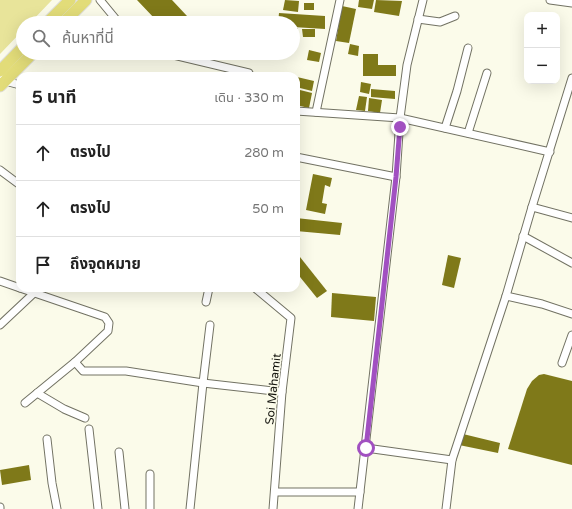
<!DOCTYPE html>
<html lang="th">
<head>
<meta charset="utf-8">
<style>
	:root { --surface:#fff; --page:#f6f6f6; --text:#222; --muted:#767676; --line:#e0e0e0 }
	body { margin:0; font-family:"Varela Round","Noto Sans Thai",sans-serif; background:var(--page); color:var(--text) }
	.controls { position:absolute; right:12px; top:12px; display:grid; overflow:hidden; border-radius:8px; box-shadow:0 4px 16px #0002 }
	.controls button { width:36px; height:36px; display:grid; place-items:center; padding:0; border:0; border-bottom:1px solid var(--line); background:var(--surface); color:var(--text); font:20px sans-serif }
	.stop { position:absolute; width:12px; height:12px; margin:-9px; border:3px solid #a150c1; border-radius:50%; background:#fff }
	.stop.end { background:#a150c1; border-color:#fff; box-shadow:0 1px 4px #0008 }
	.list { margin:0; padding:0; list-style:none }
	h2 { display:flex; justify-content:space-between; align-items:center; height:52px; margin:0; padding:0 16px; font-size:17px }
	h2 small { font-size:13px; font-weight:400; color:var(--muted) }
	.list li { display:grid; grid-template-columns:26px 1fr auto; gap:12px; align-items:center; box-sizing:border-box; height:56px; padding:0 16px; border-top:1px solid var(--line) }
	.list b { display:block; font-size:15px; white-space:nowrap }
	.list em { font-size:13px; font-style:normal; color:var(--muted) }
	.icon { flex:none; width:22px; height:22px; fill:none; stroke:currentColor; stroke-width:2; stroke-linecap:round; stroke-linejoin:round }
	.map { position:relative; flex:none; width:572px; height:509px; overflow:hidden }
	.search { position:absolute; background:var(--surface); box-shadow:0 4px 16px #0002; left:16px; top:16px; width:284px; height:44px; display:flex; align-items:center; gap:10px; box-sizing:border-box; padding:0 14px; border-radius:22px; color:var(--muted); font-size:15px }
	.panel { position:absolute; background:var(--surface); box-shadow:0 4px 16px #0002; left:16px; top:72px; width:284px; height:220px; border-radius:12px }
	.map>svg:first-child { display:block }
	.green { fill:#e8e49a }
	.building { fill:#7f7919 }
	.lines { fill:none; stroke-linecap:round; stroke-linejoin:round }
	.minor-casing { stroke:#727263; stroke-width:9 }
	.primary-casing { stroke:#dededd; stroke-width:13 }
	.minor { stroke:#fff; stroke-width:7 }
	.primary { stroke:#e2dc79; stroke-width:11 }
	.route { stroke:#a150c1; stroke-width:5 }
	.labels { text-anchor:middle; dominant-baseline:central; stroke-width:3; stroke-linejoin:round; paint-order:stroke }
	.street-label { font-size:12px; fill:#13130d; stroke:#fbfbea }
</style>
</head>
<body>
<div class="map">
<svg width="572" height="509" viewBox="0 0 572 509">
	<rect width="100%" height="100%" fill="#fbfbea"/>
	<path class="green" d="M0 0H52L30 23H23V30L0 54Z"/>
	<g class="building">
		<path d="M137 0H172L187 16 180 23H151L155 19Z"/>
		<path d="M285 0 299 1 298 12 283 10Z"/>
		<path d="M359 0H374L372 9 358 7Z"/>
		<path d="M376 0 402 1 399 16 374 12Z"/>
		<rect x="304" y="3" width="10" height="7"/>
		<path d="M342 6 356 9 349 43 336 41Z"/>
		<path d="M279 13 325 16V29L293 27V23H278Z"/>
		<path d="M293 28H298V44L293 43Z"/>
		<path d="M302 29H315V37H303Z"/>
		<path d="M350 44 359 46 358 56 348 54Z"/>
		<path d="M309 50 321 53 319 62 307 60Z"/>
		<path d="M363 54H378V65H396V76H363Z"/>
		<path d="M297 77 314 81 312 91 296 87Z"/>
		<path d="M361 82 371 84 369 94 360 92Z"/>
		<path d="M296 89 312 93 309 108 296 105Z"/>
		<path d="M371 89 395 91V99L371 97Z"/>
		<path d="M359 96 367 97 365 111 356 110Z"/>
		<path d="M369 98 382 100 380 113 368 111Z"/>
		<path d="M313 174 332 178 330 187 325 185 322 203 327 204 325 214 306 210Z"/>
		<path d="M296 218 342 223 340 235 296 231Z"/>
		<path d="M296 252 327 291 317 298 296 272Z"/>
		<path d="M448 255 461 258 454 288 442 285Z"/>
		<path d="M332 293 376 297 374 321 331 317Z"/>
		<path d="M544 374 572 381V465L508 449 527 389 532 381 539 375Z"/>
		<path d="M463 434 500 443 498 453 459 445Z"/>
		<path d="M29 465 31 480 2 485 0 470Z"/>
	</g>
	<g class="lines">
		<g class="minor-casing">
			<g id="minor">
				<path d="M100 0 119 23"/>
				<path d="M550 0 572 3"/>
				<path d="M418 19 440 22 455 16"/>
				<path d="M165 53 249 73 250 76"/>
				<path d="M3 79 5 81 20 85"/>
				<path d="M296 111 400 118 550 152"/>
				<path d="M316 112 340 0"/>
				<path d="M445 128 457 91 468 48"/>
				<path d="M468 133 487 73"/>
				<path d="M296 157 396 177"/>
				<path d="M0 170 20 185"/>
				<path d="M532 207 572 218"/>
				<path d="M523 236 572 263"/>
				<path d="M0 281 20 288"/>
				<path d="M20 288 105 317 109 323 108 331 75 362 83 371H126L203 383 282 392"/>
				<path d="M255 288 291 318 282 392 273 509"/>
				<path d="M506 296 542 304 572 314"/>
				<path d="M206 302 209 288"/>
				<path d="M0 325 34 293"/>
				<path d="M562 363 572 335"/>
				<path d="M37 393 64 409 85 418"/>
				<path d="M25 403 75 362"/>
				<path d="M89 429 98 509"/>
				<path d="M47 439 52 483 57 509"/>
				<path d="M366 448 452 460"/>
				<path d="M119 452 125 509"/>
				<path d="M150 474V509"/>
				<path d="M275 492H360"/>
				<path d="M0 507V509"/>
				<path d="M190 509 203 383 210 325"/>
				<path d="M358 509 396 177 400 118 407 65 423 0"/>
				<path d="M446 509 452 460 506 296 532 207 572 78"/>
			</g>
		</g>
		<g class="primary-casing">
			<g id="primary">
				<path d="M47 23 70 0"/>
				<path d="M63 23 86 0"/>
				<path d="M0 71 23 47"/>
				<path d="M0 86 33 53"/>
			</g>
		</g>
		<use href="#minor" class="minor"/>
		<use href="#primary" class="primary"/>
	</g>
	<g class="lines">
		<path class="route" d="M366 448 396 177 400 127"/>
	</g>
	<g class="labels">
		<g class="street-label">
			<text transform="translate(273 389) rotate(-84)">Soi Mahamit</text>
		</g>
	</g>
</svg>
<div class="controls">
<button>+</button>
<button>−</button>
</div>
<div class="stop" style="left:366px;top:448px"></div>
<div class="stop end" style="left:400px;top:127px"></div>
<div class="search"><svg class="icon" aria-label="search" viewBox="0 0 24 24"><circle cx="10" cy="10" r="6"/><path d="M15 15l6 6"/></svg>ค้นหาที่นี่</div>
<section class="panel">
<h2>5 นาที<small>เดิน · 330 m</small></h2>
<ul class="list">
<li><svg class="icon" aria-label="ahead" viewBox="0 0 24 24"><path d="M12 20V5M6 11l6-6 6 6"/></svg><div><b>ตรงไป</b></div><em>280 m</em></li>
<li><svg class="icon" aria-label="ahead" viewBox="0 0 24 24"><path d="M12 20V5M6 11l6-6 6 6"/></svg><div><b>ตรงไป</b></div><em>50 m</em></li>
<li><svg class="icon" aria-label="arrive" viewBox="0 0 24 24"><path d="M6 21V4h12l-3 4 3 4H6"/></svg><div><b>ถึงจุดหมาย</b></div></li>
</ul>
</section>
</div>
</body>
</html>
